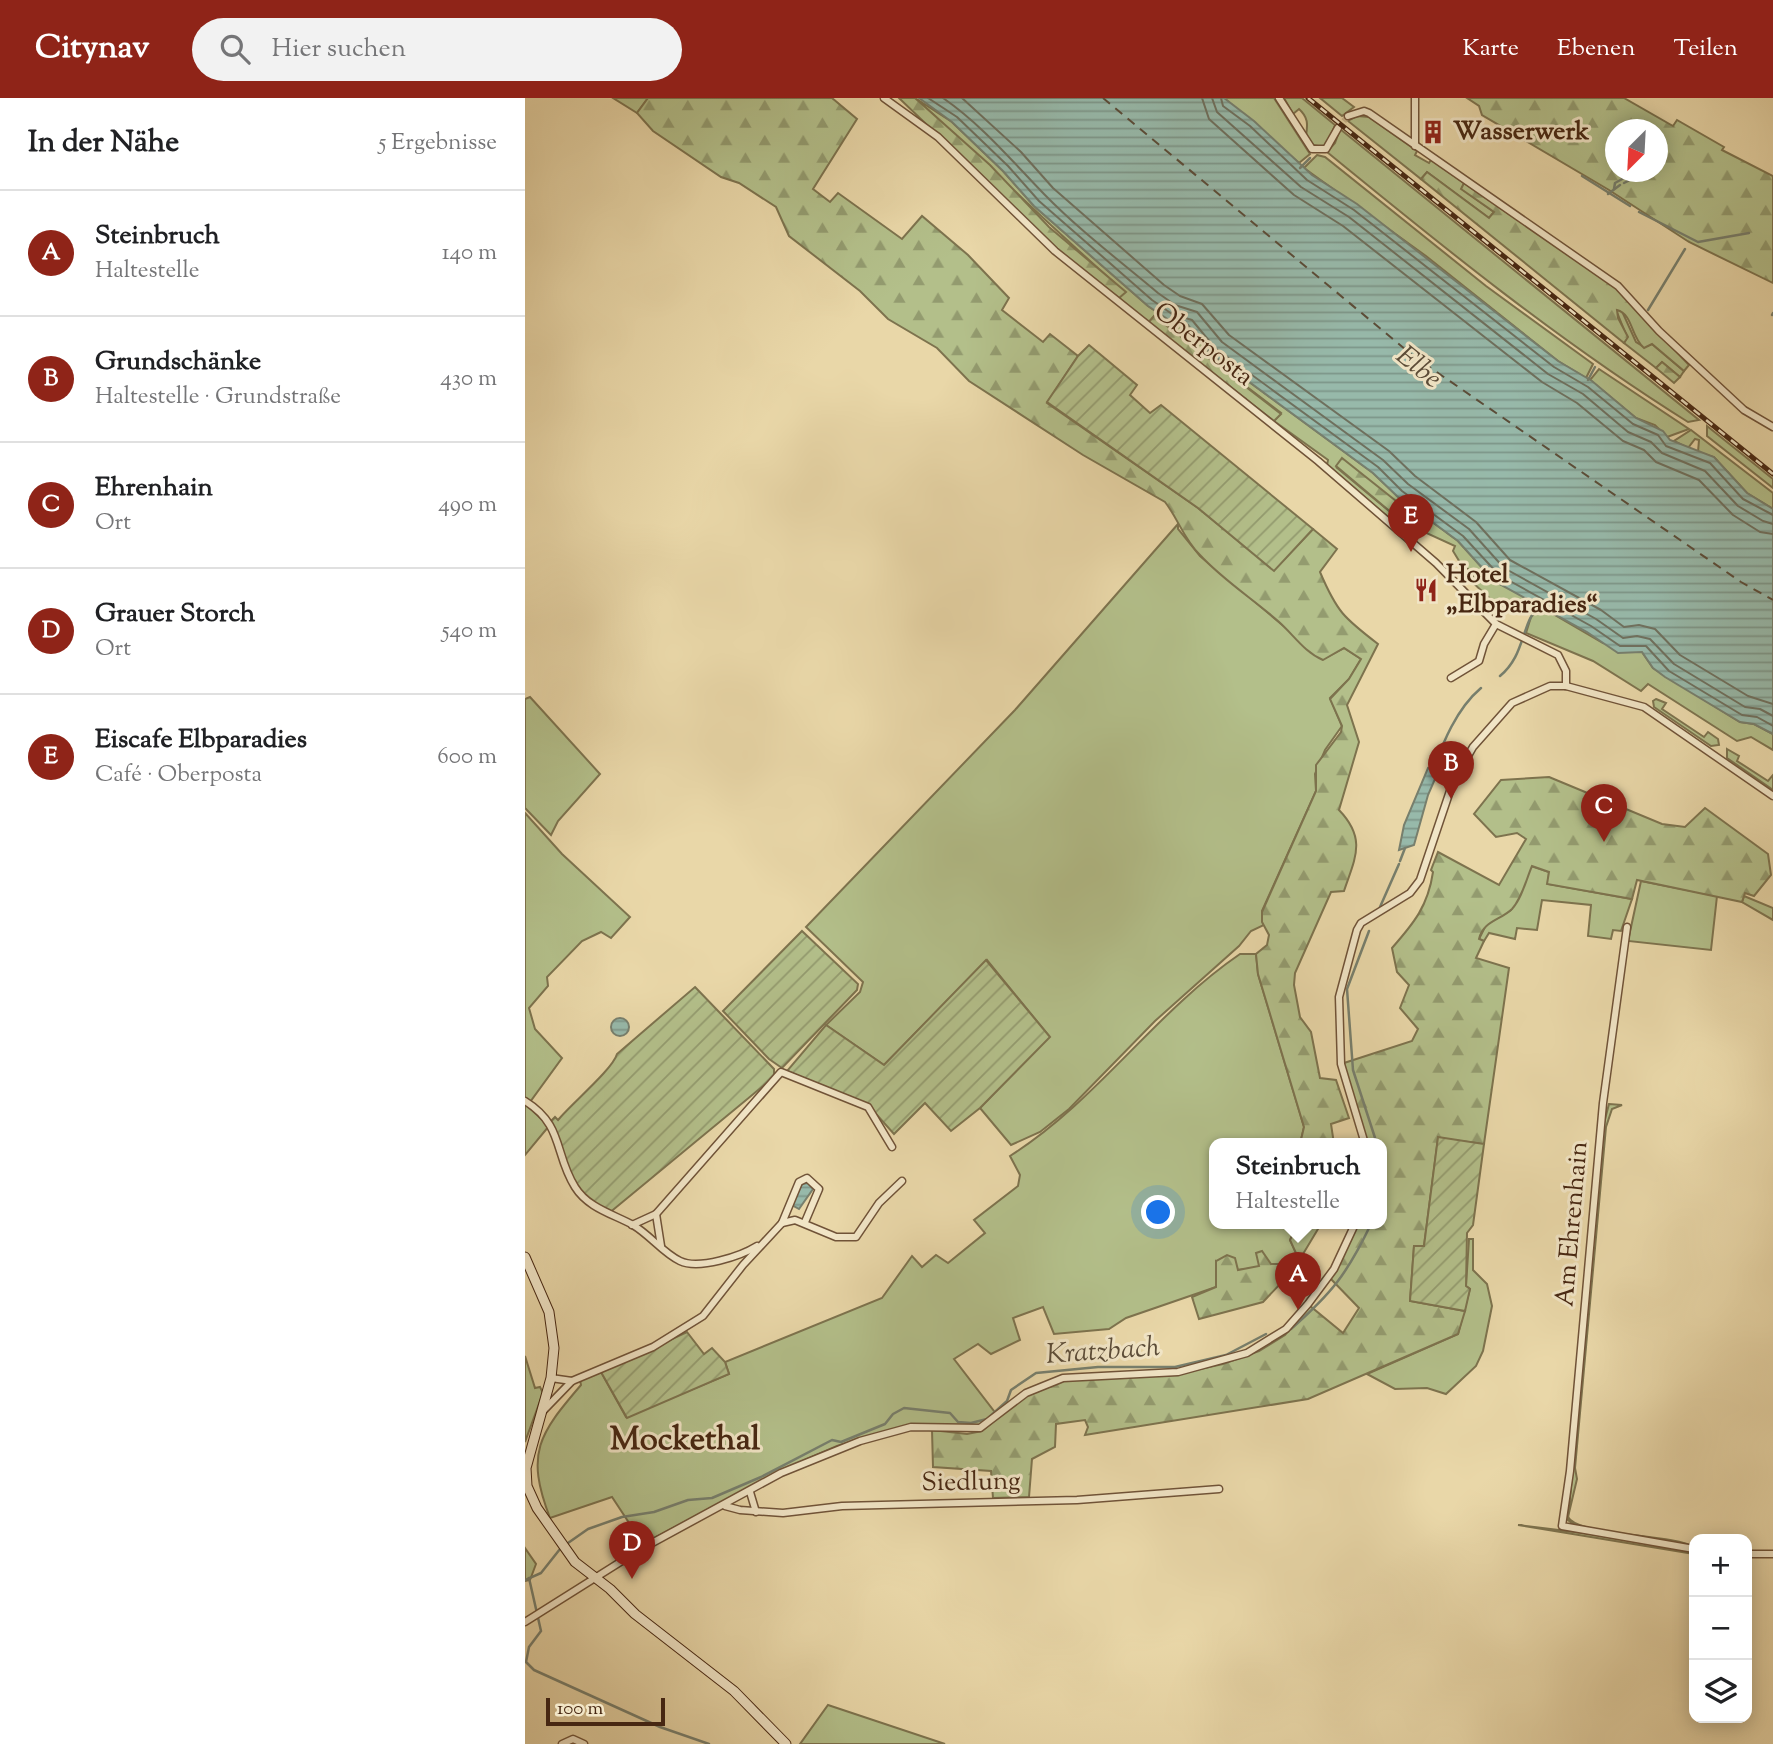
<!DOCTYPE html>
<html lang="de">
<head>
<meta charset="utf-8">
<style>
	:root { --surface:#fff; --page:#f2f2f2; --text:#202124; --muted:#757577; --line:#e0e0e0; --accent:#8f2418 }
	body { margin:0; font-family:"Sorts Mill Goudy",serif; background:var(--page); color:var(--text) }
	.controls { position:absolute; right:21px; bottom:21px; display:grid; overflow:hidden; border-radius:14px; box-shadow:0 4px 18px #0003 }
	.controls button { width:63px; height:63px; display:grid; place-items:center; padding:0; border:0; border-bottom:2px solid var(--line); background:var(--surface); color:var(--text); font:35px sans-serif }
	.compass { position:absolute; left:1080px; top:21px; width:63px; height:63px; border-radius:50%; background:var(--surface); box-shadow:0 4px 18px #0003; rotate:204deg }
	.scale { position:absolute; left:21px; bottom:18px; width:119px; box-sizing:border-box; padding-left:7px; border:4px solid #472712; border-top:0; font-size:19px; line-height:24px; white-space:nowrap; color:#472712; -webkit-text-stroke:5px #f1e5c6; paint-order:stroke }
	.you { position:absolute; left:634px; top:1115px; width:24px; height:24px; margin:-18px; border:5px solid #fff; border-radius:50%; background:#1a73e8; box-shadow:0 0 0 10px #1a73e833 }
	.badge { display:grid; place-items:center; width:46px; height:46px; border-radius:50%; background:var(--accent); color:#fff; font-size:23px; font-weight:700 }
	.pin { position:absolute; translate:-50% -58px; filter:drop-shadow(0 2px 4px #0008) }
	.pin::after { content:''; position:absolute; top:37px; width:24px; height:21px; background:inherit; clip-path:polygon(0 0,100% 0,50% 100%) }
	.popup { position:absolute; left:684px; top:1040px; width:178px; height:91px; box-sizing:border-box; display:grid; place-content:center; border-radius:14px; background:var(--surface); filter:drop-shadow(0 2px 5px #0005); font-size:23px; white-space:nowrap; color:var(--muted) }
	.popup b { font-size:26px; color:var(--text) }
	.popup::after { content:''; position:absolute; left:50%; top:100%; margin-left:-14px; border:14px solid transparent; border-top-color:var(--surface) }
	.list { margin:0; padding:0; list-style:none }
	h2 { display:flex; justify-content:space-between; align-items:center; height:91px; margin:0; padding:0 28px; font-size:30px }
	h2 small { font-size:23px; font-weight:400; color:var(--muted) }
	.list li { display:grid; grid-template-columns:46px 1fr auto; gap:21px; align-items:center; box-sizing:border-box; height:126px; padding:0 28px; border-top:2px solid var(--line) }
	.list b { display:block; font-size:26px; white-space:nowrap }
	.list p { margin:0; font-size:23px; white-space:nowrap; color:var(--muted) }
	.list em { font-size:23px; font-style:normal; color:var(--muted) }
	.icon { flex:none; width:38px; height:38px; fill:none; stroke:currentColor; stroke-width:2; stroke-linecap:round; stroke-linejoin:round }
	.map { position:relative; flex:none; width:1248px; height:1646px; overflow:hidden }
	header { display:flex; align-items:center; gap:42px; box-sizing:border-box; height:98px; padding:0 35px; background:var(--accent); color:#fff }
	header strong { font-size:33px }
	nav { display:flex; gap:38px; margin-inline-start:auto; font-size:24px }
	.search { width:490px; height:63px; background:var(--page); display:flex; align-items:center; gap:18px; box-sizing:border-box; padding:0 24px; border-radius:38px; color:var(--muted); font-size:26px }
	main { display:flex }
	aside { flex:1; background:var(--surface) }
	.map>svg:first-child { display:block }
	.green { fill:#b3bf8a; stroke:#7d734e; stroke-width:2 }
	.forest { fill:url(#forest-firs); stroke:#7d734e; stroke-width:2; fill-rule:evenodd }
	.garden { fill:url(#garden-furrows); stroke:#7d734e; stroke-width:2 }
	.water { fill:url(#water-rules); stroke:#777f6d; stroke-width:2 }
	.lines { fill:none; stroke-linecap:round; stroke-linejoin:round }
	.shore { stroke:#6f705e; stroke-width:2 }
	.stream { stroke:#777f6d; stroke-width:2.5 }
	.ferry { stroke:#5b4c38; stroke-width:2; stroke-dasharray:9 7; stroke-linecap:butt }
	.street-tunnel { stroke:#c9b48a; stroke-width:6; stroke-dasharray:6 3; stroke-linecap:butt }
	.street-casing { stroke:#705338; stroke-width:9 }
	.secondary-casing { stroke:#472712; stroke-width:11 }
	.street { stroke:#f1e5c6; stroke-width:6 }
	.secondary { stroke:#f1e5c6; stroke-width:9 }
	.rail-casing { stroke:#472712; stroke-width:5 }
	.rail { stroke:#f1e5c6; stroke-width:2.5; stroke-dasharray:8; stroke-linecap:butt }
	.labels { text-anchor:middle; dominant-baseline:central; stroke-width:6; stroke-linejoin:round; paint-order:stroke }
	.poi-label { font-size:26px; font-weight:bold; fill:#472712; stroke:#f1e5c6; text-anchor:start }
	.street-label { font-size:26px; fill:#472712; stroke:#f1e5c6 }
	.water-label { font-size:28px; font-style:italic; fill:#5b4c38; stroke:#f1e5c6 }
	.district-label { font-size:33px; font-weight:bold; fill:#472712; stroke:#f1e5c6 }
</style>
</head>
<body>
<header>
<strong>Citynav</strong>
<div class="search"><svg class="icon" aria-label="search" viewBox="0 0 24 24"><circle cx="10" cy="10" r="6"/><path d="M15 15l6 6"/></svg>Hier suchen</div>
<nav><a>Karte</a><a>Ebenen</a><a>Teilen</a></nav>
</header>
<main>
<aside>
<h2>In der Nähe<small>5 Ergebnisse</small></h2>
<ul class="list">
<li><span class="badge">A</span><div><b>Steinbruch</b><p>Haltestelle</p></div><em>140 m</em></li>
<li><span class="badge">B</span><div><b>Grundschänke</b><p>Haltestelle · Grundstraße</p></div><em>430 m</em></li>
<li><span class="badge">C</span><div><b>Ehrenhain</b><p>Ort</p></div><em>490 m</em></li>
<li><span class="badge">D</span><div><b>Grauer Storch</b><p>Ort</p></div><em>540 m</em></li>
<li><span class="badge">E</span><div><b>Eiscafe Elbparadies</b><p>Café · Oberposta</p></div><em>600 m</em></li>
</ul>
</aside>
<div class="map">
<svg width="1248" height="1646" viewBox="0 0 1248 1646">
	<defs>
		<pattern id="forest-firs" width="22" height="20" patternUnits="userSpaceOnUse" patternTransform="scale(1.75)"><rect width="22" height="20" fill="#b3bf8a"/><path d="M5 1l3.5 6h-7zM16 11l3.5 6h-7z" fill="#939b6f"/></pattern>
		<pattern id="garden-furrows" width="10" height="10" patternUnits="userSpaceOnUse" patternTransform="scale(1.75)"><rect width="10" height="10" fill="#b3bf8a"/><path d="M-1 1l2-2M0 10L10 0M9 11l2-2" fill="none" stroke="#939b6f"/></pattern>
		<pattern id="water-rules" width="6" height="5" patternUnits="userSpaceOnUse" patternTransform="scale(1.75)"><rect width="6" height="5" fill="#97b9aa"/><path d="M0 2.5h6" fill="none" stroke="#7d9689"/></pattern>
	</defs>
	<rect width="100%" height="100%" fill="#e9d7a8"/>
	<filter id="stains"><feTurbulence type="fractalNoise" baseFrequency=".00286" numOctaves="4"/><feColorMatrix values="0 0 0 0 .2 0 0 0 0 .09 0 0 0 0 .02 0 0 0 .5 -.17"/></filter>
	<radialGradient id="worn" r=".72"><stop offset=".6" stop-color="#630" stop-opacity="0"/><stop offset="1" stop-color="#630" stop-opacity=".3"/></radialGradient>
	<g class="green">
		<path d="M88 0H123L112 15Z"/>
		<path d="M390 0 427 24 478 73 509 108 623 208 644 222 663 227 685 255 848 375 872 398 933 443 969 483 1012 505 1002 515 982 503 975 510 945 482 950 476 936 466 928 453 930 448 897 433 899 426 811 369 893 437 890 442 802 367 803 362 749 323 756 315 629 218 623 225 594 200 600 194C528 132 461 64 390 0Z"/>
		<path d="M699 0H749L785 56 774 65Z"/>
		<path d="M759 0H777L810 27 803 45 798 49 788 47 781 38C783 26 783 19 774 11L768 16Z"/>
		<path d="M795 0H817L829 9 817 18Z"/>
		<path d="M832 18 844 19 892 53 890 57 904 65 906 62 939 85 937 91 969 114 964 120 902 74 896 81 823 23Z"/>
		<path d="M815 31 1174 322 1163 324C1035 244 918 149 802 54L810 45Z"/>
		<path d="M792 57 800 59 961 188 1068 266 1061 280 1033 263 901 158 779 70Z"/>
		<path d="M1096 211 1111 244 1119 249 1127 246 1159 273 1155 279 1137 264 1131 270 1099 245 1102 239 1091 212Z"/>
		<path d="M1074 271 1164 331 1142 339 1130 327 1111 320 1065 282Z"/>
		<path d="M1182 328 1248 381V390L1182 338Z"/>
		<path d="M1166 332 1248 395V411L1222 395 1189 359 1173 354 1174 342 1170 341 1163 350 1149 343Z"/>
		<path d="M653 426V431L675 458 798 561 819 550 836 561 824 581 805 600 817 628 800 652 790 676 791 693 737 813 739 827 726 833 714 848 630 923 544 1011 515 1034 486 1047 455 1010 524 938 462 862 359 967 301 927 335 894 338 884 281 829 490 612Z"/>
		<path d="M1016 509 1078 545 1117 554 1128 570 1215 624 1229 626 1248 636V652L1226 639 1212 643 1123 586 1116 593 1068 563 1001 535 1006 519Z"/>
		<path d="M5 599 75 676 33 723 26 737 0 710V601Z"/>
		<path d="M1131 601 1141 605 1137 611 1179 639 1183 634 1193 641 1194 647 1186 648 1129 609 1128 603Z"/>
		<path d="M1202 651 1214 658 1212 663 1243 683 1248 677V692L1202 660Z"/>
		<path d="M0 715 37 756 105 819 86 840 76 834 57 843 22 879 23 888 4 910 10 931 37 960 5 1004 0 1000Z"/>
		<path d="M1006 768 1024 774 1023 786 1107 801 1096 833 1088 832 1086 841 1063 838 1066 807 1017 802 1012 832 992 830 990 841 964 835 959 843 954 841 961 827 986 812Z"/>
		<path d="M1116 783 1192 798 1186 852 1103 843Z"/>
		<path d="M1219 798 1248 810V822L1217 804Z"/>
		<path d="M715 856H731L733 876 779 1029 775 1046H689V1126H773L765 1142 771 1155 760 1166 713 1172 691 1163V1189L601 1220 584 1231 529 1236 518 1209 488 1220 495 1242 466 1256 453 1246 429 1261 472 1317 454 1328 387 1326 312 1348 257 1372 118 1446 87 1399 25 1420C0 1355 14 1336 56 1287L55 1282 76 1274 101 1319 204 1276 200 1264 357 1200 387 1158 397 1169 411 1157 423 1165 460 1135 449 1122 493 1088 495 1077 485 1058C572 1003 630 914 715 856Z"/>
		<path d="M0 1006 24 1028 0 1057Z"/>
		<path d="M1084 1006 1097 1007 1087 1011 1081 1029 1050 1370 1052 1381 1043 1419C1053 1438 1148 1436 1169 1449L1053 1430 1043 1422 1079 1025Z"/>
		<path d="M944 1141H948V1172L962 1186 967 1208 958 1253 951 1268 921 1296 902 1290 870 1291 842 1276 933 1236 945 1191 941 1188Z"/>
		<path d="M0 1258 10 1290 15 1289 18 1295 0 1344Z"/>
		<path d="M993 1427 1091 1439 1169 1456Z"/>
		<path d="M0 1450 11 1466 5 1482 0 1483Z"/>
		<path d="M303 1607 420 1646H275Z"/>
	</g>
	<g class="forest">
		<path d="M123 0H307L332 21 288 91 305 104 313 95 377 141 397 118 443 157 484 200 477 212 518 244 525 236 553 258 522 305 673 410 749 472 788 431 812 451 795 474C812 514 819 520 853 546L822 607 834 644 814 712C842 741 830 760 819 793L806 794 770 875 769 887 775 919 786 934 795 980 811 982 824 1020 806 1026 809 1046H775L779 1029 733 876 731 856 742 847 744 837 737 824V814L791 693V667L816 634 817 628 805 601 824 581 836 561 819 550 798 562C779 554 768 536 753 523 728 501 698 482 675 457 658 440 654 422 640 404L558 357 444 283 412 250 363 221 335 193 264 138 251 109 214 85 196 79 128 33 112 15Z"/>
		<path d="M374 0H390L465 67 524 129 601 194 594 200 531 151Z"/>
		<path d="M942 0H1099L1148 28 1152 22 1199 49 1197 52 1248 78V185L1164 144 1084 92 957 17 954 8ZM1090 32H1132V74H1090Z"/>
		<path d="M902 74 964 120 969 114 936 91 939 85 1091 190 1164 267 1159 273 1127 246 1119 250C1106 240 1108 216 1092 212L1093 220 1103 239 1099 245 896 81Z"/>
		<path d="M629 218 756 316 749 323 623 225Z"/>
		<path d="M1137 264 1155 279 1149 285 1131 270Z"/>
		<path d="M817 360 900 426 893 437 811 368Z"/>
		<path d="M1024 679 1137 726 1160 729 1180 710 1243 756 1246 777 1229 798 1220 795 1217 804 1112 782 1107 801 1022 786 1024 774 1007 768C1001 782 997 800 987 811 976 822 958 823 954 841L959 843 951 860 984 870 959 1046 913 1040 899 1148H889L885 1203 940 1213 933 1236 783 1301 560 1337 563 1329 560 1322 531 1326 530 1349 507 1361 504 1399 468 1400 466 1373 408 1369 407 1332 442 1336 457 1333 501 1297 539 1282 652 1276 698 1266 734 1253 760 1237 785 1208 818 1235 834 1210 803 1178 830 1126H857V1046H840L816 966 887 943 893 931 875 910 884 887 872 874 867 850C889 825 903 808 908 774L906 772 913 754 974 787 1001 741 992 735 971 739 949 716 976 682Z"/>
		<path d="M773 1126H796L778 1156 777 1163 738 1204 674 1221 667 1199 691 1189V1163L702 1157 710 1160 713 1172 734 1168 731 1155 737 1153 746 1166H760L771 1155 765 1142Z"/>
	</g>
	<g class="garden">
		<path d="M564 247 612 287 605 297 625 315 636 307 788 431 749 473 673 410 522 304 553 258Z"/>
		<path d="M277 833 333 886 332 892 257 970 244 961 198 913Z"/>
		<path d="M461 862 525 939 455 1010 426 1033 400 1005 369 1036 344 1008 262 973 301 927 359 967Z"/>
		<path d="M170 889 249 971V979L83 1116 49 1089 25 1024 30 1019 33 1022C46 1006 88 971 92 956Z"/>
		<path d="M913 1039 959 1046 948 1127 942 1135 941 1188 945 1191 940 1213 885 1203 889 1148H899Z"/>
		<path d="M162 1234 179 1256 187 1250 200 1264 204 1276 102 1320 76 1274Z"/>
	</g>
	<g class="water">
		<path d="M394 0H699L729 23 787 77 832 106 1033 263 1067 283 1111 320 1138 333 1145 342 1189 359 1222 395 1248 411V636L1229 626 1215 624 1140 579 1128 570 1117 554 1093 555 1062 534 969 483 933 443 872 398 848 375 685 255 663 227 644 222 623 208 509 108 478 73 427 24Z"/>
		<path d="M903 670 913 674 903 697 889 747 874 752 879 727Z"/>
		<circle cx="95" cy="929" r="9"/>
		<path d="M283 1085 288 1091 274 1111 267 1107 277 1086Z"/>
	</g>
	<g class="lines">
		<g class="shore">
			<path d="M403 0 432 19 483 68 514 103 627 202 647 216 667 222 690 250 853 369 877 393 938 438 974 477 1066 528 1095 548H1121L1144 573 1217 617 1232 619 1248 628"/>
			<path d="M418 0C457 27 486 62 519 96 554 132 595 163 633 195L650 207 672 214 697 244 858 362 883 386 944 431 979 470 1071 521 1098 540 1112 538 1125 541 1149 566 1220 609 1235 611 1248 618"/>
			<path d="M437 0 496 54 528 90 639 187 655 198 677 206 704 237 864 353 890 378 951 424 985 462 1076 512 1099 529 1114 527 1130 531 1155 557 1223 598 1248 606"/>
			<path d="M677 0 684 21 769 97 818 128 1017 284 1052 305 1098 343 1119 352 1131 364 1174 382 1208 417 1235 434 1248 436"/>
			<path d="M687 0 692 14 776 89 824 119 1023 276 1058 296 1103 334 1126 344 1137 355 1180 373 1213 408 1238 423 1248 426"/>
			<path d="M696 0 698 8 725 28 782 82 829 112 1029 269 1063 289 1108 326 1133 337 1141 348 1185 365 1218 401 1248 417"/>
		</g>
		<g class="stream">
			<path d="M775 70 785 60"/>
			<path d="M1057 78 1105 108"/>
			<path d="M1099 85 1109 80"/>
			<path d="M1089 91 1090 85 1099 80"/>
			<path d="M1083 96 1095 87"/>
			<path d="M1114 114 1173 144 1224 135"/>
			<path d="M1123 212 1160 151"/>
			<path d="M1247 217 1248 215"/>
			<path d="M1063 282 1070 269"/>
			<path d="M975 578C1000 557 995 530 1014 506"/>
			<path d="M907 674C918 645 931 611 956 590"/>
			<path d="M875 763 880 750"/>
			<path d="M855 809 874 766"/>
			<path d="M844 833 822 891 828 972 852 1046"/>
			<path d="M766 1231C807 1195 822 1176 846 1126"/>
			<path d="M43 1445 63 1431 97 1419 129 1414 163 1402 187 1400 236 1379 307 1342 316 1344 360 1326 368 1316 379 1310 425 1315 433 1324 446 1325 462 1321 482 1303 486 1292 511 1275 573 1269H650L701 1257 741 1236"/>
			<path d="M4 1480 16 1533 4 1549 1 1564 9 1572 135 1629 184 1646"/>
			<path d="M0 1482 16 1475 35 1451"/>
		</g>
		<path class="ferry" d="M578 0 887 257 1216 484 1248 502"/>
		<path class="street-tunnel" d="M813 30 823 18"/>
		<g class="street-casing">
			<g id="street">
				<path d="M359 0 413 39 530 153 793 363 911 465 971 526 1033 557 1041 573V588"/>
				<path d="M754 0 787 51H801L813 30"/>
				<path d="M823 18 839 13 844 15 1093 188 1134 233 1219 312 1248 329"/>
				<path d="M890 48V0"/>
				<path d="M926 580 954 563 959 546 971 526"/>
				<path d="M1102 829 1078 1005 1045 1373 1037 1428 1169 1451"/>
				<path d="M0 1003C39 1027 29 1056 50 1089 63 1110 88 1116 108 1127 125 1137 138 1155 155 1163 174 1172 216 1158 232 1148"/>
				<path d="M840 1046 816 966 814 899 832 832 836 825 885 795 895 782 928 684 948 649 987 605 1025 588H1041L1119 609 1248 698"/>
				<path d="M131 1116 136 1148"/>
				<path d="M257 1125 274 1084 282 1080 294 1091 280 1124"/>
				<path d="M107 1127 131 1116 256 974 343 1009 367 1049"/>
				<path d="M26 1280 47 1283"/>
				<path d="M18 1313 47 1283 128 1249 178 1218 218 1167 257 1125 270 1122 311 1139H331L354 1105 377 1083"/>
				<path d="M225 1394 231 1414"/>
				<path d="M200 1408 215 1412 258 1415 317 1408 552 1402 694 1391"/>
				<path d="M1222 1456H1248"/>
				<path d="M0 1524 116 1451 256 1375 335 1343 386 1329 455 1330 501 1295 538 1280 653 1274 722 1255 761 1231 783 1206 809 1171 830 1126"/>
				<path d="M37 1646 48 1641 59 1646"/>
			</g>
		</g>
		<g class="secondary-casing">
			<path id="secondary" d="M0 1159 24 1214 29 1250 26 1280 1 1370 2 1388 12 1410 50 1464 85 1491 110 1516 209 1593 261 1646"/>
		</g>
		<use href="#street" class="street"/>
		<use href="#secondary" class="secondary"/>
		<g class="rail-casing">
			<path id="rail" d="M783 0 1248 376"/>
		</g>
		<use href="#rail" class="rail"/>
	</g>
	<defs>
		<g id="building-bare" transform="scale(1.89)"><path d="M-4-6H4V6H1V3H-1V6H-4ZM-2.5-4.3h1.7v1.8h-1.7ZM.8-4.3h1.7v1.8H.8ZM-2.5-1h1.7V.8h-1.7ZM.8-1h1.7V.8H.8Z" fill="#8f2418" stroke="#f1e5c6" stroke-width="2.5" paint-order="stroke"/></g>
		<g id="restaurant-bare" transform="scale(1.89)"><path d="M-5-6h1v4h1v-4h1v4h1v-4h1v5L-1.5 .5V6h-2V.5L-5-1ZM5-6V6H3V1.5H1.5Q1.5-4 5-6Z" fill="#8f2418" stroke="#f1e5c6" stroke-width="2.5" paint-order="stroke"/></g>
	</defs>
	<g fill-rule="evenodd">
		<use href="#building-bare" x="908" y="34"/>
		<use href="#restaurant-bare" x="901" y="492"/>
	</g>
	<g class="labels">
		<g class="poi-label">
			<text x="928" y="34">Wasserwerk</text>
			<text x="921" y="477">Hotel<tspan x="921" dy="30">„Elbparadies“</tspan></text>
		</g>
		<g class="street-label">
			<text transform="translate(678 247) rotate(38)">Oberposta</text>
			<text transform="translate(1048 1126) rotate(-85)">Am Ehrenhain</text>
			<text transform="translate(446 1385) rotate(-1)">Siedlung</text>
		</g>
		<g class="water-label">
			<text transform="translate(893 270) rotate(39)">Elbe</text>
			<text transform="translate(578 1254) rotate(-4)">Kratzbach</text>
		</g>
		<g class="district-label">
			<text x="160" y="1343">Mockethal</text>
		</g>
	</g>
	<rect width="100%" height="100%" filter="url(#stains)"/>
	<rect width="100%" height="100%" fill="url(#worn)"/>
</svg>
<div class="controls">
<button>+</button>
<button>−</button>
<button><svg class="icon" aria-label="layers" viewBox="0 0 24 24"><path d="M12 4l9 5-9 5-9-5zM3 14l9 5 9-5"/></svg></button>
</div>
<svg class="compass" viewBox="-18 -18 36 36"><path d="M0-13l5 13h-10z" fill="#e53935"/><path d="M0 13l5-13h-10z" fill="#757577"/></svg>
<div class="scale">100 m</div>
<div class="you"></div>
<div class="pin badge" style="left:773px;top:1212px">A</div>
<div class="popup"><b>Steinbruch</b>Haltestelle</div>
<div class="pin badge" style="left:926px;top:701px">B</div>
<div class="pin badge" style="left:1079px;top:744px">C</div>
<div class="pin badge" style="left:107px;top:1481px">D</div>
<div class="pin badge" style="left:886px;top:454px">E</div>
</div>
</main>
</body>
</html>
